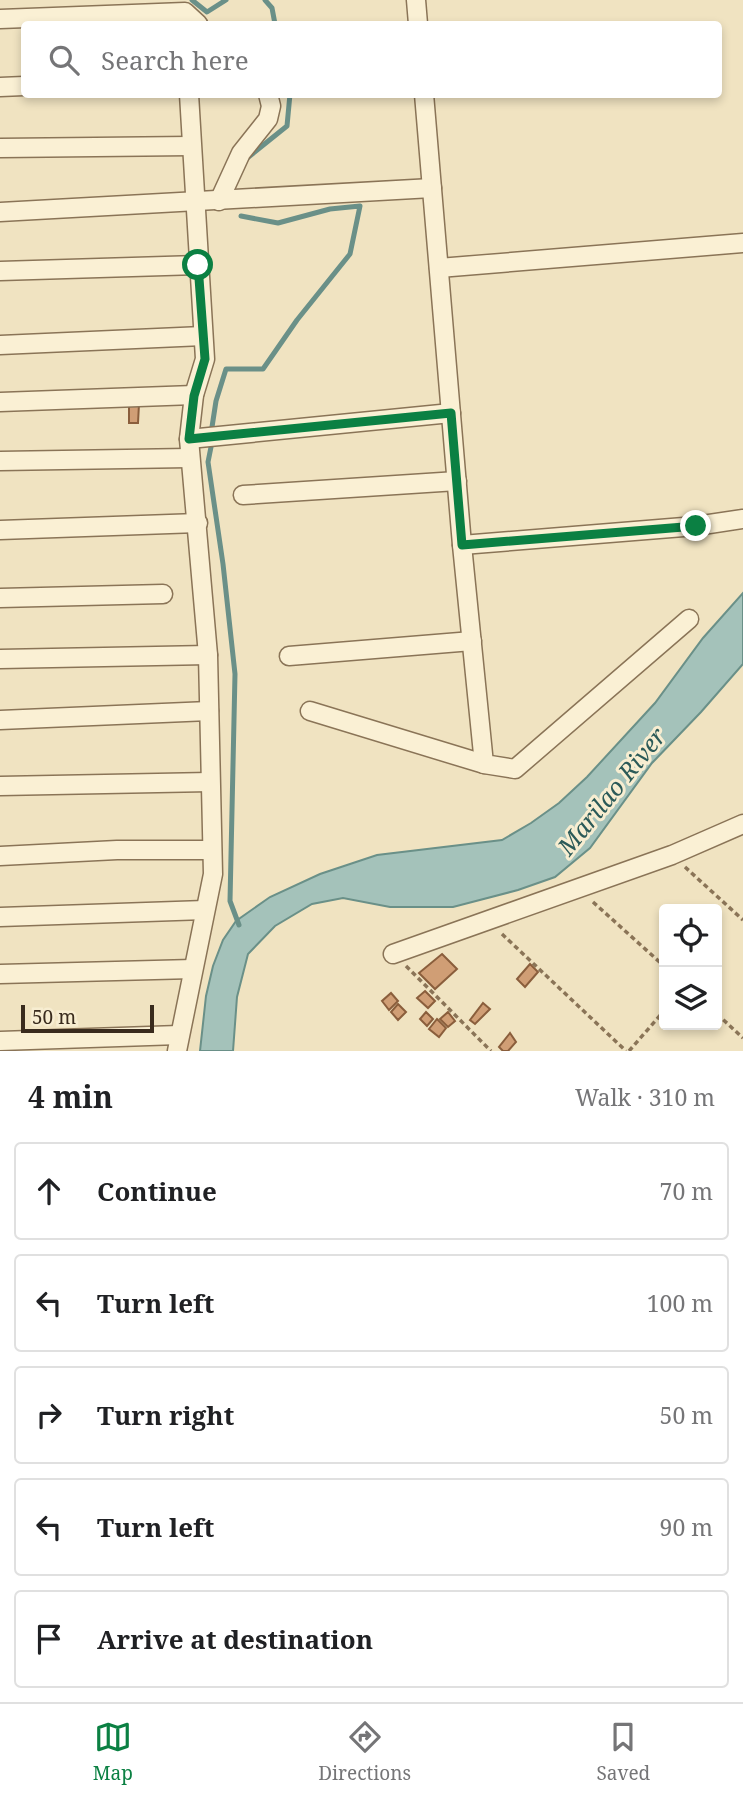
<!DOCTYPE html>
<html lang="en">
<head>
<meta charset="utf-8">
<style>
	:root { --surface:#fff; --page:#f6f6f6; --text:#202124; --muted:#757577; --line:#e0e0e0; --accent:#0b8043 }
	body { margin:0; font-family:"Noto Serif",serif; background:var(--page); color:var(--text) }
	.controls { position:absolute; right:21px; bottom:21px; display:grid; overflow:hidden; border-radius:7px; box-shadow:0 4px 10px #0003 }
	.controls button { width:63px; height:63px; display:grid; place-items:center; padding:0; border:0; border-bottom:2px solid var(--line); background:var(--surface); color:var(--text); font:35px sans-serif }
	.scale { position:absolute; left:21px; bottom:18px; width:133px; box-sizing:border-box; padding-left:7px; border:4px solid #392b1d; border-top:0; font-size:19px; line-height:24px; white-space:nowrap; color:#392b1d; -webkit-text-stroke:5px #f7edd1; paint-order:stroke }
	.stop { position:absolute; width:21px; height:21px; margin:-16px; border:5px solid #0b8043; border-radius:50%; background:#fff }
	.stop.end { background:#0b8043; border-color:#fff; box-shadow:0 2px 7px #0008 }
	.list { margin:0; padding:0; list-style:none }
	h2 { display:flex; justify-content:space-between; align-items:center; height:91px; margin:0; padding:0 28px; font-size:30px }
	h2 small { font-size:23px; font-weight:400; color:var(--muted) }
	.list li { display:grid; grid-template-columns:46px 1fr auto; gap:21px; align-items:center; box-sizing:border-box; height:98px; margin:0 14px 14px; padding:0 14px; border:2px solid var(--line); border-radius:7px }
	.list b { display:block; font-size:26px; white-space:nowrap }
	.list em { font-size:23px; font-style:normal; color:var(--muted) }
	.icon { flex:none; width:38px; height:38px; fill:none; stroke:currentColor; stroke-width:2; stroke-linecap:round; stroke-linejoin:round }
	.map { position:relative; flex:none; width:743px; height:1051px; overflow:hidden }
	.search { position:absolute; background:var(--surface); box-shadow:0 4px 10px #0003; left:21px; right:21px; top:21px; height:77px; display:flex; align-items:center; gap:18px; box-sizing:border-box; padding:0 24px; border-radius:7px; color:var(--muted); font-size:26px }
	.sheet { height:651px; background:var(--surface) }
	nav { display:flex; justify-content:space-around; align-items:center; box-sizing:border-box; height:98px; border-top:2px solid var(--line); background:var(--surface); font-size:19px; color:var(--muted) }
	nav a { display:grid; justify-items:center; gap:4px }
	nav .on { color:var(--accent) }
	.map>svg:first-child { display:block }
	.water { fill:#a4c2ba; stroke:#6a9088; stroke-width:2 }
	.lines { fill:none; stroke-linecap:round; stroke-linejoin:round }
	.stream { stroke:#6a9088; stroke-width:5 }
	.building { fill:#d09e75; stroke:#8a5e3c; stroke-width:2 }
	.minor-casing { stroke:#8a7457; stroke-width:21 }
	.path { stroke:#8a7457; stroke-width:3.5; stroke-dasharray:5 3.5; stroke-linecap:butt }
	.minor { stroke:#faf0d4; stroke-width:18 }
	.route { stroke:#0b8043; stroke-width:9 }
	.labels { text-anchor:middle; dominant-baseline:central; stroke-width:6; stroke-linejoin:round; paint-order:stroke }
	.water-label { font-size:24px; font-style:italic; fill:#2b5a58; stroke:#f7edd1 }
</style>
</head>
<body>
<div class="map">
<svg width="743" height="1051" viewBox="0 0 743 1051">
	<rect width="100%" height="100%" fill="#f0e3c1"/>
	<path class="water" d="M743 593V664L701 712 652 763 590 848 555 877 518 890 453 907H390L343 898 312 904 275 926 248 954 237 997 233 1051H200L206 996 213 966 223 940 236 921 270 897 320 874 377 855 502 840 531 823 559 803 587 777 655 703 703 638Z"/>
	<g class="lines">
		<g class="stream">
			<path d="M192 0 207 12 226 0"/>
			<path d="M265 0 272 8 275 24"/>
			<path d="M246 159 287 126 290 94"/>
			<path d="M212 427 216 401 226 369H263L297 320 350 254 360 206 330 209 278 223 241 216"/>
			<path d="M211 447 208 462 223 564 235 674 230 901 239 925"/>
		</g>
	</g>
	<g class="building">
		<path d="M129 404H139L138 423H129Z"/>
		<path d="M442 954 457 969 435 989 419 973Z"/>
		<path d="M530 964 538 972 525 987 517 979Z"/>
		<path d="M425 991 435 1001 428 1008 417 998Z"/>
		<path d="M391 993 398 1001 389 1010 382 1001Z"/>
		<path d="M483 1003 490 1009 475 1024 470 1020Z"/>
		<path d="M398 1004 406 1012 398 1020 391 1012Z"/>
		<path d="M426 1012 433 1019 427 1026 420 1019Z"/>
		<path d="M448 1012 455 1021 448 1027 440 1019Z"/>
		<path d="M437 1019 446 1028 439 1037 429 1029Z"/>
		<path d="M510 1033 516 1042 508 1051H503L499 1047Z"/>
	</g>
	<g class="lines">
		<g class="minor-casing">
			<g id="minor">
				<path d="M416 0 418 24"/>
				<path d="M0 19 185 12 198 24"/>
				<path d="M0 87 24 86"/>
				<path d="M424 94 462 545 484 764 515 769 689 619"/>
				<path d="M0 148 191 146"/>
				<path d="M219 201 241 153 268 119 271 106 268 94"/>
				<path d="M0 212 432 188"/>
				<path d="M439 268 743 243"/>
				<path d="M0 271 198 265"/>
				<path d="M0 345 203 336"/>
				<path d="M0 402 194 395"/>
				<path d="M189 439 451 413"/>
				<path d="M0 461 189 458"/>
				<path d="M243 495 457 481"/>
				<path d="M0 530 198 523"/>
				<path d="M462 545 696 526 743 519"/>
				<path d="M0 598 163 594"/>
				<path d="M289 656 472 641"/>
				<path d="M0 659 208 655"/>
				<path d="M310 711 484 764"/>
				<path d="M0 720 209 711"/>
				<path d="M0 786 210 782"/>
				<path d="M0 856 117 850H212"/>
				<path d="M0 917 205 910"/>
				<path d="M393 954 672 855 743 824"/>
				<path d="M0 974 193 969"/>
				<path d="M0 1041 179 1035"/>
				<path d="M177 1051 213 874 208 655 189 439 194 395 205 359 189 94"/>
			</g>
		</g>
		<g class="path">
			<path d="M685 867 743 920"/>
			<path d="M593 902 664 966"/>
			<path d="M502 934 626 1051"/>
			<path d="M406 966 491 1051"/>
			<path d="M717 1014 743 1038"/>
			<path d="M629 1051 664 1011"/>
		</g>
		<use href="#minor" class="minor"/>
	</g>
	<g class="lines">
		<path class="route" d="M198 265 205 359 194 396 189 439 451 413 462 545 696 526"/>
	</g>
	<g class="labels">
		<g class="water-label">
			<text transform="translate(611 791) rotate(-51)">Marilao River</text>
		</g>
	</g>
</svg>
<div class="controls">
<button><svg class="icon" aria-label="locate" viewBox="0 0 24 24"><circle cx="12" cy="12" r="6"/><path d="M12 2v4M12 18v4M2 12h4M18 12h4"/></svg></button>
<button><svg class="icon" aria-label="layers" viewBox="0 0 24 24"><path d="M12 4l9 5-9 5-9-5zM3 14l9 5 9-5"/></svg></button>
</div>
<div class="scale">50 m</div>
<div class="stop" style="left:198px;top:265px"></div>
<div class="stop end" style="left:696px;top:526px"></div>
<div class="search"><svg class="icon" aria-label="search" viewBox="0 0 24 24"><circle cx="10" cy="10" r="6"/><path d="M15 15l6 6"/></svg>Search here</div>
</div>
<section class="sheet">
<h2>4 min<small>Walk · 310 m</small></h2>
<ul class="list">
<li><svg class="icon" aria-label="ahead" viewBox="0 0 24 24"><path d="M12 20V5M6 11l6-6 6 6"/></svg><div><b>Continue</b></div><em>70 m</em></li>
<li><svg class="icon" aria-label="left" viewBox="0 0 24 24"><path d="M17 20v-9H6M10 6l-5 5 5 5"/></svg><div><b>Turn left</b></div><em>100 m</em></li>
<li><svg class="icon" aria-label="right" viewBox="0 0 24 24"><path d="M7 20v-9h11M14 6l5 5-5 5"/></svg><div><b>Turn right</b></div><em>50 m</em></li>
<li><svg class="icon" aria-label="left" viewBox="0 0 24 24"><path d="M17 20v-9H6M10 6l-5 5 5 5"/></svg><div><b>Turn left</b></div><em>90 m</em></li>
<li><svg class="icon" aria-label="arrive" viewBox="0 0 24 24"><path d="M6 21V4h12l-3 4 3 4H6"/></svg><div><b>Arrive at destination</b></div></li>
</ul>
</section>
<nav>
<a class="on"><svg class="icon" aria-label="map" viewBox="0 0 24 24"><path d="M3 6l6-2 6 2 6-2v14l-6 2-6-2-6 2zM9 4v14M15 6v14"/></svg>Map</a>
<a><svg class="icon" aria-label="directions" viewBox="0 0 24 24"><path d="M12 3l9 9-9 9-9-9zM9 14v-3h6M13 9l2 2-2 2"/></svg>Directions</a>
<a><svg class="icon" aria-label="saved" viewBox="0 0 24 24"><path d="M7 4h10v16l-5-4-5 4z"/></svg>Saved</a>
</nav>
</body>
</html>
